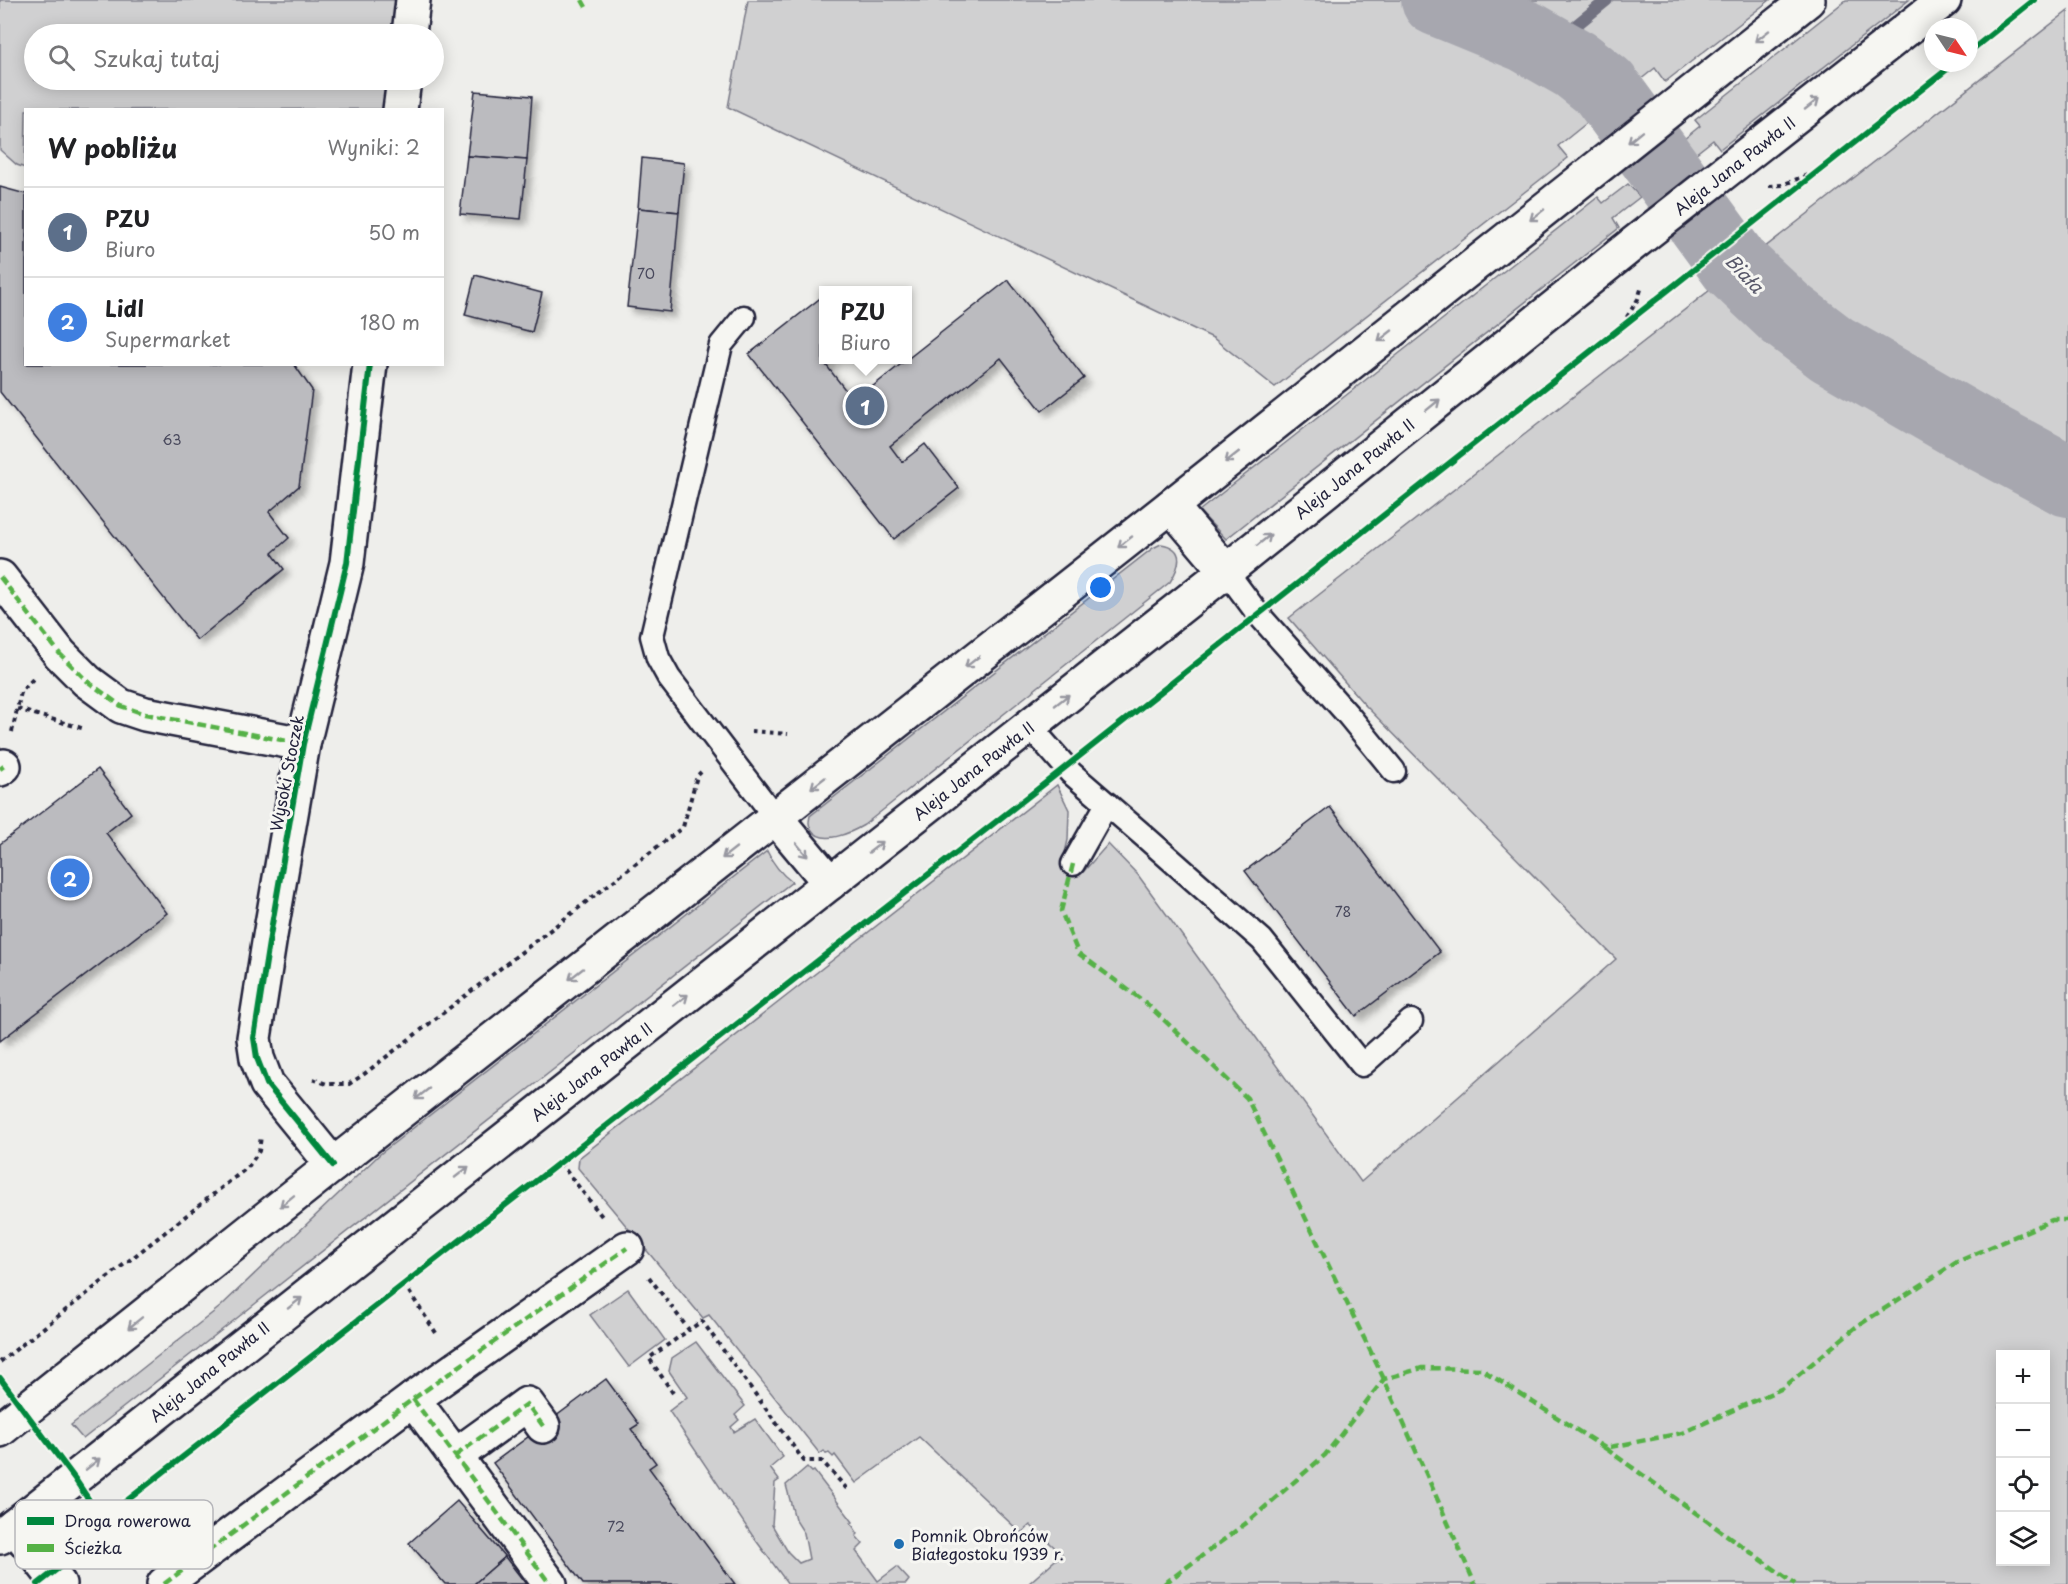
<!DOCTYPE html>
<html lang="pl">
<head>
<meta charset="utf-8">
<style>
	:root { --surface:#fff; --page:#f2f2f2; --text:#202124; --muted:#757577; --line:#e0e0e0; --accent:#ea580c }
	body { margin:0; font-family:"Playpen Sans",sans-serif; background:var(--page); color:var(--text) }
	.controls { position:absolute; right:18px; bottom:18px; display:grid; overflow:hidden; border-radius:0px; box-shadow:0 3px 15px #0003 }
	.controls button { width:54px; height:54px; display:grid; place-items:center; padding:0; border:0; border-bottom:2px solid var(--line); background:var(--surface); color:var(--text); font:30px sans-serif }
	.compass { position:absolute; left:1924px; top:18px; width:54px; height:54px; border-radius:50%; background:var(--surface); box-shadow:0 3px 15px #0003; rotate:125deg }
	.you { position:absolute; left:1101px; top:588px; width:21px; height:21px; margin:-15px; border:4px solid #fff; border-radius:50%; background:#1a73e8; box-shadow:0 0 0 9px #1a73e833 }
	.badge { display:grid; place-items:center; width:39px; height:39px; border-radius:50%; background:var(--accent); color:#fff; font-size:20px; font-weight:700 }
	.pin { position:absolute; translate:-50% -50%; border:3px solid #fff; box-shadow:0 2px 6px #0006 }
	.popup { position:absolute; left:819px; top:286px; width:93px; height:78px; box-sizing:border-box; display:grid; place-content:center; border-radius:0px; background:var(--surface); filter:drop-shadow(0 2px 4px #0005); font-size:20px; white-space:nowrap; color:var(--muted) }
	.popup b { font-size:22px; color:var(--text) }
	.popup::after { content:''; position:absolute; left:50%; top:100%; margin-left:-12px; border:12px solid transparent; border-top-color:var(--surface) }
	.list { margin:0; padding:0; list-style:none }
	h2 { display:flex; justify-content:space-between; align-items:center; height:78px; margin:0; padding:0 24px; font-size:26px }
	h2 small { font-size:20px; font-weight:400; color:var(--muted) }
	.list li { display:grid; grid-template-columns:39px 1fr auto; gap:18px; align-items:center; box-sizing:border-box; height:90px; padding:0 24px; border-top:2px solid var(--line) }
	.list b { display:block; font-size:22px; white-space:nowrap }
	.list p { margin:0; font-size:20px; white-space:nowrap; color:var(--muted) }
	.list em { font-size:20px; font-style:normal; color:var(--muted) }
	.icon { flex:none; width:33px; height:33px; fill:none; stroke:currentColor; stroke-width:2; stroke-linecap:round; stroke-linejoin:round }
	.map { position:relative; flex:none; width:2068px; height:1584px; overflow:hidden }
	.search { position:absolute; background:var(--surface); box-shadow:0 3px 15px #0003; left:24px; top:24px; width:420px; height:66px; display:flex; align-items:center; gap:15px; box-sizing:border-box; padding:0 21px; border-radius:33px; color:var(--muted); font-size:22px }
	.panel { position:absolute; background:var(--surface); box-shadow:0 3px 15px #0003; left:24px; top:108px; width:420px; height:258px; border-radius:0px }
	.map>svg:first-child { display:block }
	.green { fill:#d0d0d1; stroke:#797986; stroke-width:1.5; fill-rule:evenodd }
	.lines { fill:none; stroke-linecap:round; stroke-linejoin:round }
	.stream { stroke:#727281; stroke-width:12 }
	.river { stroke:#a7a7af; stroke-width:72 }
	.building { fill:#bbbbbf; stroke:#22223b; stroke-width:1.5; filter:url(#shadow) }
	.service-casing { stroke:#22223b; stroke-width:27 }
	.minor-casing { stroke:#22223b; stroke-width:38 }
	.secondary-casing { stroke:#22223b; stroke-width:38 }
	.path { stroke:#22223b; stroke-width:4; stroke-dasharray:4.5 4.5; stroke-linecap:butt }
	.service { stroke:#f6f6f2; stroke-width:22 }
	.minor { stroke:#f6f6f2; stroke-width:33 }
	.secondary { stroke:#f6f6f2; stroke-width:33 }
	.quiet { stroke:#55b146; stroke-width:4.5; stroke-dasharray:9 4.5; stroke-linecap:butt }
	.cycleway-casing { stroke:#f6f6f2; stroke-width:10 }
	.cycleway { stroke:#00873e; stroke-width:6 }
	.oneway { stroke:#9797a0 }
	.poi-dot { fill:#1f6fb2; stroke:#f6f6f2; stroke-width:2 }
	.labels { text-anchor:middle; dominant-baseline:central; stroke-width:6; stroke-linejoin:round; paint-order:stroke }
	.number-label { font-size:14px; fill:#48485c }
	.street-label { font-size:16px; fill:#22223b; stroke:#f6f6f2 }
	.poi-label { font-size:16px; fill:#22223b; stroke:#f6f6f2; text-anchor:start }
	.water-label { font-size:18px; font-style:italic; fill:#575769; stroke:#f6f6f2 }
	.key { fill:#f6f6f2; stroke:#b6b6bb; stroke-width:1.5 }
	.key-label { font-size:16px; fill:#22223b }
</style>
</head>
<body>
<div class="map">
<svg width="2068" height="1584" viewBox="0 0 2068 1584">
	<defs>
		<filter id="shadow"><feDropShadow dx="5.5" dy="5.5" stdDeviation="3" flood-color="#0004"/></filter>
	</defs>
	<rect width="100%" height="100%" fill="#eeeeeb"/>
	<filter id="ink" filterUnits="userSpaceOnUse"><feTurbulence type="fractalNoise" baseFrequency=".0167" numOctaves="2"/><feDisplacementMap in="SourceGraphic" scale="12" xChannelSelector="R" yChannelSelector="G"/><feConvolveMatrix kernelMatrix="1 2 1 2 8 2 1 2 1" color-interpolation-filters="sRGB"/></filter>
	<g filter="url(#ink)">
		<g class="green">
			<path d="M0 0H411L407 34H34V80H400L396 109 26 110 25 168 17 165 0 150Z"/>
			<path d="M748 0H1770L1665 82 1655 68 1558 146 1568 158 1275 387 1213 338 728 107Z"/>
			<path d="M1846 0H1909L1720 149 1713 140 1686 161 1673 148 1700 126 1695 120Z"/>
			<path d="M2068 11V1584H1028L1062 1554 1030 1525 1021 1533 919 1437 856 1483 835 1455 833 1457 829 1453 826 1454 824 1451 820 1454 709 1315 703 1318 578 1168 579 1158 1057 785 1069 810 1068 840 1064 857 1084 871 1108 844 1138 875 1361 1182 1616 959 1364 704 1289 618ZM2000 1354H2046V1562H2000Z"/>
			<path d="M1628 184 1640 197 1613 218 1619 228 1226 539 1199 511 1598 197 1603 203Z"/>
			<path d="M1161 544C1186 548 1180 566 1170 582L864 825C852 832 822 847 811 829 808 824 809 821 810 816L1153 548Z"/>
			<path d="M767 851C773 864 780 873 792 882L83 1439 71 1425 220 1307 380 1154Z"/>
			<path d="M628 1289 665 1340 629 1367 590 1315Z"/>
			<path d="M696 1342 745 1406 735 1415 739 1420 731 1427 734 1432 755 1419 783 1457 770 1468 779 1480 775 1483 772 1525 788 1552 799 1563 809 1559 804 1533 795 1519 786 1485 807 1467 812 1472 814 1471 853 1522 851 1523 858 1534 856 1536 863 1544 856 1551 878 1581 897 1567 909 1580 906 1584H788L752 1535 669 1411 687 1397 669 1371 672 1358Z"/>
		</g>
		<g class="lines">
			<path class="stream" d="M1547 49 1607 0"/>
			<path class="river" d="M1437 0 1527 37 1576 65 1604 87 1735 266 1786 314 1832 349 1971 429 2068 481"/>
		</g>
		<g class="building">
			<path d="M475 91 532 96 527 160 467 156Z"/>
			<path d="M467 156 527 160 521 219 460 214Z"/>
			<path d="M642 158 684 163 679 212 638 208Z"/>
			<path d="M0 187 26 194V364H294L312 390 299 486 269 512 289 538 272 553 284 569 197 640 0 392Z"/>
			<path d="M638 208 679 212 670 312 627 307Z"/>
			<path d="M475 275 542 293 532 332 465 315Z"/>
			<path d="M1008 280 1084 378 1042 411 1001 358 890 446 902 462 925 444 959 488 894 539 749 354 823 296V360H833L826 365 854 401Z"/>
			<path d="M98 769 131 813 106 833 167 913 0 1041V844Z"/>
			<path d="M1330 807 1440 952 1356 1016 1245 871Z"/>
			<path d="M606 1379 639 1424 631 1429 656 1463 649 1468 735 1584H583L493 1463Z"/>
			<path d="M457 1501 505 1557 474 1584H445L409 1543Z"/>
			<path d="M505 1557 526 1584H474Z"/>
		</g>
		<g class="lines">
			<g class="service-casing">
				<g id="service">
					<path d="M744 317 721 345 652 636 658 658 669 678 775 817"/>
					<path d="M1226 571 1258 614 1349 716 1394 771"/>
					<path d="M1029 725 1071 773 1144 836 1262 940 1362 1065 1411 1021"/>
					<path d="M1073 864 1107 804"/>
				</g>
			</g>
			<g class="minor-casing">
				<g id="minor">
					<path d="M409 34 413 0"/>
					<path d="M400 110 404 80"/>
					<path d="M0 577 60 654 87 681 121 706 145 714 303 744"/>
					<path d="M0 769 4 766"/>
					<path d="M333 1165 267 1084 257 1058 254 1038 270 936 303 744 347 563 370 364"/>
					<path d="M413 1399 550 1584"/>
					<path d="M455 1456 527 1404 543 1426"/>
					<path d="M14 1526 59 1584"/>
					<path d="M164 1584 413 1399 627 1248"/>
				</g>
			</g>
			<g class="secondary-casing">
				<g id="secondary">
					<path d="M1171 506 1226 571"/>
					<path d="M775 817 830 883"/>
					<path d="M0 1430 333 1165 1171 506 1808 0"/>
					<path d="M0 1537 1226 571 1633 244 1944 0"/>
				</g>
			</g>
			<g class="path">
				<path d="M1769 186 1782 185 1820 170"/>
				<path d="M1622 325 1638 299 1642 286"/>
				<path d="M17 709 85 729"/>
				<path d="M751 731 788 734"/>
				<path d="M12 732 21 692 33 679"/>
				<path d="M313 1079 327 1084H349L363 1075 683 827 697 776 701 772"/>
				<path d="M560 1163 604 1219"/>
				<path d="M649 1277 689 1330 702 1321 804 1461H822L847 1489"/>
				<path d="M404 1284 438 1336"/>
				<path d="M0 1362 248 1167 259 1151 261 1136"/>
				<path d="M673 1393 649 1358 689 1330"/>
			</g>
			<use href="#service" class="service"/>
			<use href="#minor" class="minor"/>
			<use href="#secondary" class="secondary"/>
			<g class="quiet">
				<path d="M582 0 586 7"/>
				<path d="M0 577 60 654 87 681 121 706 145 714 303 744"/>
				<path d="M0 769 4 766"/>
				<path d="M1073 864 1061 911 1078 953 1146 1003 1247 1098 1384 1379 1475 1584"/>
				<path d="M413 1399 550 1584"/>
				<path d="M1605 1448 1795 1584"/>
				<path d="M455 1456 527 1404 543 1426"/>
				<path d="M164 1584 413 1399 627 1248"/>
				<path d="M1164 1584 1249 1521 1325 1455 1384 1379 1422 1368 1481 1369 1605 1448 1682 1433 1783 1388 1856 1327 1957 1262 2052 1220H2068"/>
			</g>
			<g class="cycleway-casing">
				<g id="cycleway">
					<path d="M1969 52 2034 0"/>
					<path d="M333 1165 267 1084 257 1058 254 1038 270 936 303 744 347 563 370 364"/>
					<path d="M0 1378 75 1479 102 1520"/>
					<path d="M38 1584 78 1553 102 1520 1034 792 1955 63"/>
				</g>
			</g>
			<use href="#cycleway" class="cycleway"/>
		</g>
		<defs><path id="oneway-shaft" d="M-6 0H5M1.5-3L5.5 0L1.5 3" fill="none" stroke-width="1.6" stroke-linecap="round" stroke-linejoin="round" transform="scale(1.5)"/></defs>
		<g class="oneway">
			<use href="#oneway-shaft" transform="translate(1762 36) rotate(142)"/>
			<use href="#oneway-shaft" transform="translate(1812 104) rotate(-38)"/>
			<use href="#oneway-shaft" transform="translate(1635 137) rotate(141)"/>
			<use href="#oneway-shaft" transform="translate(1537 215) rotate(142)"/>
			<use href="#oneway-shaft" transform="translate(1385 336) rotate(142)"/>
			<use href="#oneway-shaft" transform="translate(1433 405) rotate(-39)"/>
			<use href="#oneway-shaft" transform="translate(1232 457) rotate(142)"/>
			<use href="#oneway-shaft" transform="translate(1264 540) rotate(-39)"/>
			<use href="#oneway-shaft" transform="translate(1125 542) rotate(142)"/>
			<use href="#oneway-shaft" transform="translate(972 662) rotate(142)"/>
			<use href="#oneway-shaft" transform="translate(1062 700) rotate(-38)"/>
			<use href="#oneway-shaft" transform="translate(818 783) rotate(142)"/>
			<use href="#oneway-shaft" transform="translate(876 847) rotate(-38)"/>
			<use href="#oneway-shaft" transform="translate(802 850) rotate(50)"/>
			<use href="#oneway-shaft" transform="translate(729 853) rotate(142)"/>
			<use href="#oneway-shaft" transform="translate(576 974) rotate(142)"/>
			<use href="#oneway-shaft" transform="translate(681 1000) rotate(-38)"/>
			<use href="#oneway-shaft" transform="translate(422 1094) rotate(142)"/>
			<use href="#oneway-shaft" transform="translate(462 1172) rotate(-38)"/>
			<use href="#oneway-shaft" transform="translate(287 1201) rotate(141)"/>
			<use href="#oneway-shaft" transform="translate(295 1303) rotate(-38)"/>
			<use href="#oneway-shaft" transform="translate(135 1323) rotate(141)"/>
			<use href="#oneway-shaft" transform="translate(93 1464) rotate(-39)"/>
		</g>
	</g>
	<circle class="poi-dot" cx="899" cy="1544" r="6"/>
	<g class="labels">
		<g class="number-label">
			<text x="646" y="273">70</text>
			<text x="172" y="439">63</text>
			<text x="1343" y="911">78</text>
			<text x="616" y="1526">72</text>
		</g>
		<g class="street-label">
			<text transform="translate(1734 165) rotate(-38)">Aleja Jana Pawła II</text>
			<text transform="translate(1354 468) rotate(-39)">Aleja Jana Pawła II</text>
			<text transform="translate(973 770) rotate(-38)">Aleja Jana Pawła II</text>
			<text transform="translate(286 773) rotate(-79)">Wysoki Stoczek</text>
			<text transform="translate(591 1071) rotate(-38)">Aleja Jana Pawła II</text>
			<text transform="translate(209 1371) rotate(-39)">Aleja Jana Pawła II</text>
		</g>
		<g class="poi-label">
			<text x="911" y="1535">Pomnik Obrońców<tspan x="911" dy="18">Białegostoku 1939 r.</tspan></text>
		</g>
		<g class="water-label">
			<text transform="translate(1745 273) rotate(47)">Biała</text>
		</g>
	</g>
	<rect x="15" y="1500" width="198" height="69" rx="9" class="key"/>
	<rect x="27" y="1517" width="27" height="8" fill="#00873e"/>
	<rect x="27" y="1544" width="27" height="8" fill="#55b146"/>
	<g class="key-label">
		<text x="64" y="1527">Droga rowerowa</text>
		<text x="64" y="1554">Ścieżka</text>
	</g>
</svg>
<div class="controls">
<button>+</button>
<button>−</button>
<button><svg class="icon" aria-label="locate" viewBox="0 0 24 24"><circle cx="12" cy="12" r="6"/><path d="M12 2v4M12 18v4M2 12h4M18 12h4"/></svg></button>
<button><svg class="icon" aria-label="layers" viewBox="0 0 24 24"><path d="M12 4l9 5-9 5-9-5zM3 14l9 5 9-5"/></svg></button>
</div>
<svg class="compass" viewBox="-18 -18 36 36"><path d="M0-13l5 13h-10z" fill="#e53935"/><path d="M0 13l5-13h-10z" fill="#757577"/></svg>
<div class="you"></div>
<div class="pin badge" style="left:865px;top:406px;background:#5c6f8a">1</div>
<div class="popup"><b>PZU</b>Biuro</div>
<div class="pin badge" style="left:70px;top:878px;background:#3f7fe0">2</div>
<div class="search"><svg class="icon" aria-label="search" viewBox="0 0 24 24"><circle cx="10" cy="10" r="6"/><path d="M15 15l6 6"/></svg>Szukaj tutaj</div>
<section class="panel">
<h2>W pobliżu<small>Wyniki: 2</small></h2>
<ul class="list">
<li><span class="badge" style="background:#5c6f8a">1</span><div><b>PZU</b><p>Biuro</p></div><em>50 m</em></li>
<li><span class="badge" style="background:#3f7fe0">2</span><div><b>Lidl</b><p>Supermarket</p></div><em>180 m</em></li>
</ul>
</section>
</div>
</body>
</html>
